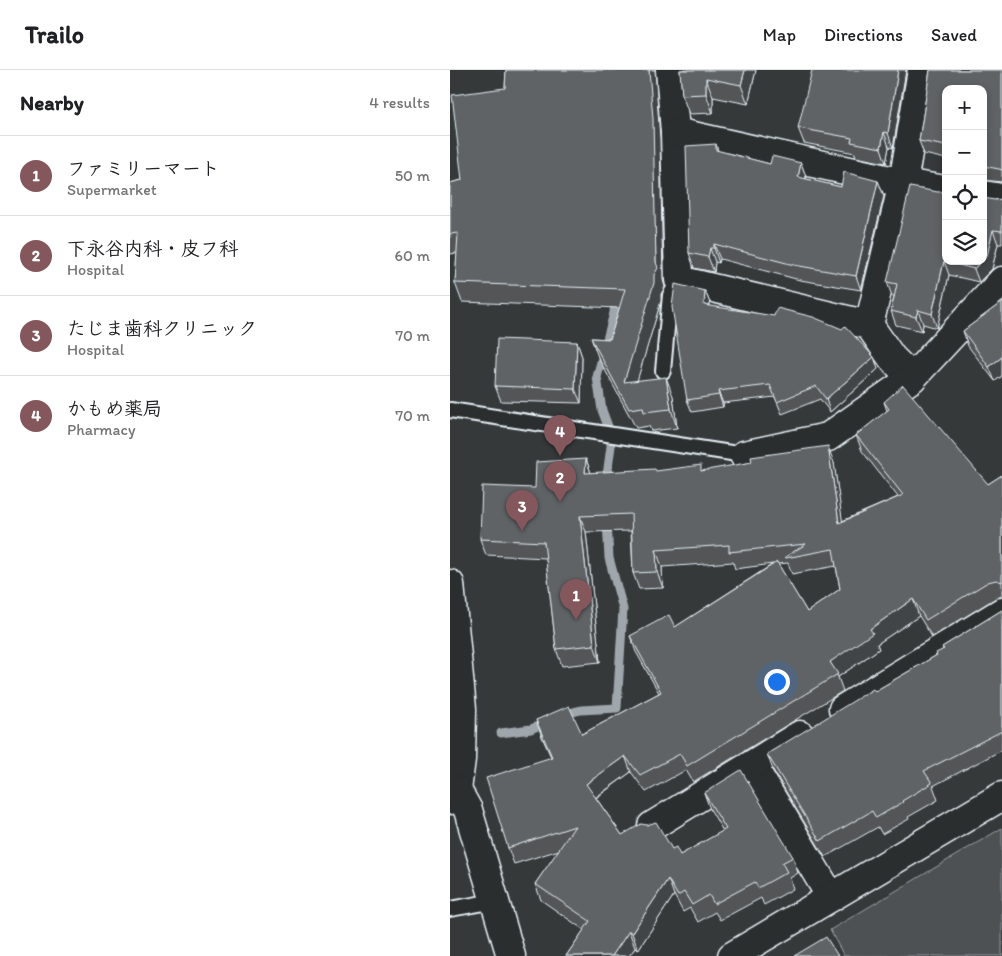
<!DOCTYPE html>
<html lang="en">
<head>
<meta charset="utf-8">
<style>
	:root { --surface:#fff; --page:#f2f2f2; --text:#202124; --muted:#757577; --line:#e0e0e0; --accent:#84575d }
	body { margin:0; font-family:Itim,"Klee One",sans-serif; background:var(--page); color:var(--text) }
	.controls { position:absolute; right:15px; top:15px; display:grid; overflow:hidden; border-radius:10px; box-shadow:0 2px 8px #0003 }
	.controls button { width:45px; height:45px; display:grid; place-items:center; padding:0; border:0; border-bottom:1px solid var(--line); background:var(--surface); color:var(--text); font:25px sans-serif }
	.you { position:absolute; left:326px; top:611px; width:18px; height:18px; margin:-12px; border:4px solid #fff; border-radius:50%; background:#1a73e8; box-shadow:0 0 0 8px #1a73e833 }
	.badge { display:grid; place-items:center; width:32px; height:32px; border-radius:50%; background:var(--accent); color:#fff; font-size:16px; font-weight:700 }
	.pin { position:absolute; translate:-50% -41px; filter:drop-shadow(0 1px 2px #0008) }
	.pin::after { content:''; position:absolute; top:26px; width:18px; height:15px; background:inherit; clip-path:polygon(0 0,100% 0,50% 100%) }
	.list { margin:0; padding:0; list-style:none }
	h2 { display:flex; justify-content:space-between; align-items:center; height:65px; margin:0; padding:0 20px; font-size:21px }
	h2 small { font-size:16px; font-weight:400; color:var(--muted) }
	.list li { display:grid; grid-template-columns:32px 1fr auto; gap:15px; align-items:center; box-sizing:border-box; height:80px; padding:0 20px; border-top:1px solid var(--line) }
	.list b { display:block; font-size:19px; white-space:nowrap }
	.list p { margin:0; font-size:16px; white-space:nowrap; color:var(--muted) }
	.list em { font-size:16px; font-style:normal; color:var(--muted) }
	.icon { flex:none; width:28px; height:28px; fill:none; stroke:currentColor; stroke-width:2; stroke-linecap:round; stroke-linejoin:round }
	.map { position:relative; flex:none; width:552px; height:886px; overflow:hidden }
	header { display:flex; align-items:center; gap:30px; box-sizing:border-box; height:70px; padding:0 25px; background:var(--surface); border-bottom:1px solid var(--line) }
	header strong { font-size:24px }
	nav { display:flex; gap:28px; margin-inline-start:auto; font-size:18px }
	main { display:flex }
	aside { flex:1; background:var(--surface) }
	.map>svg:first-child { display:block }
	.green { fill:#4d5152; stroke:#9aa1a5 }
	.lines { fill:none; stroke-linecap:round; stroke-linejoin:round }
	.stream { stroke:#a0a7ac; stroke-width:9 }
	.lane-casing { stroke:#e8f1f8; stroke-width:18 }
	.street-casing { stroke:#e8f1f8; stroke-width:31 }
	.secondary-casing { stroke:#e8f1f8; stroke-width:31 }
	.lane { stroke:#2a2d2e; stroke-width:14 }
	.street { stroke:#2a2d2e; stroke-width:28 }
	.secondary { stroke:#2a2d2e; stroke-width:28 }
	.wall { fill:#525557; stroke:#e8f1f8; fill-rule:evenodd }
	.shaded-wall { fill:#424547; stroke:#e8f1f8 }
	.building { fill:#5f6365; stroke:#e8f1f8 }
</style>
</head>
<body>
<header>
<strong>Trailo</strong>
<nav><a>Map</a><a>Directions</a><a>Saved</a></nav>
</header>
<main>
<aside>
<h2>Nearby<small>4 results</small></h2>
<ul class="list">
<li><span class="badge">1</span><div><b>ファミリーマート</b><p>Supermarket</p></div><em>50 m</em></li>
<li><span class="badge">2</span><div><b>下永谷内科・皮フ科</b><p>Hospital</p></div><em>60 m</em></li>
<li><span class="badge">3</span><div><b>たじま歯科クリニック</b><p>Hospital</p></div><em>70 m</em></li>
<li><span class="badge">4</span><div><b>かもめ薬局</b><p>Pharmacy</p></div><em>70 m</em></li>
</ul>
</aside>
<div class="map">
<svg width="552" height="886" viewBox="0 0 552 886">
	<rect width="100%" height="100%" fill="#35393a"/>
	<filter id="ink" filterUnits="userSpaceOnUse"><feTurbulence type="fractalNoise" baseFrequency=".02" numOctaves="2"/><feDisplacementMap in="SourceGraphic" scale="10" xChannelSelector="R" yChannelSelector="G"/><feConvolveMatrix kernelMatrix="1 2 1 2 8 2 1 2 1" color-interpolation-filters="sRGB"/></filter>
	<g filter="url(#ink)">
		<path class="green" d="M552 758V886H394L380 860Z"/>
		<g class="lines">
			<g class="stream">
				<path d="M156 413 161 376 159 359 152 340 147 307 164 243 165 227"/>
				<path d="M111 645 131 640 167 638 173 539 159 488 157 451"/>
				<path d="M51 663 81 659 97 652"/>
			</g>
			<g class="lane-casing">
				<g id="lane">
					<path d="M213 301 220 225 229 210"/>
					<path d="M0 340 294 385"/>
					<path d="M0 839 45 831"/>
				</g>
			</g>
			<g class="street-casing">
				<g id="street">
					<path d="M220 0 225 62 229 210 419 255"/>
					<path d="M225 62 453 113 496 120"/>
					<path d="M533 125 552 128"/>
					<path d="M462 308 442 288 419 255 453 113 472 0"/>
					<path d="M294 385 378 367 462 308 552 211"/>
					<path d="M393 639 552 542"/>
					<path d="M302 695 381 827"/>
					<path d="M202 756 350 665"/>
				</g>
			</g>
			<g class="secondary-casing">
				<g id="secondary">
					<path d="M0 514 12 639 11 689 7 720 0 730"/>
					<path d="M7 720 18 740 61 886"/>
					<path d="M282 886 552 726"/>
				</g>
			</g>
			<use href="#lane" class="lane"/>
			<use href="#street" class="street"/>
			<use href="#secondary" class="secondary"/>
		</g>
		<g class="wall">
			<path d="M56 0H205L210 68 213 210 215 217 211 224V231L187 310 223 326 227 358 201 361 199 356 186 358 148 287 141 268 160 269 170 238 12 232 5 213 7 183 0 184V113L12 110 55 18Z"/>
			<path d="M230 0H306L298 34 263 27V43L239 44 232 25Z"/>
			<path d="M456 0 443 78 439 77 436 93 406 87 405 83 354 73 348 58Z"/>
			<path d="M480 0H552V112L533 110V19H496V89L474 84 469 71Z"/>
			<path d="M266 74 268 81 320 94 351 93 356 107V109L391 117 428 111 434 126 411 220 350 210 270 189 269 193 265 192 264 202 244 198 239 183Z"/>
			<path d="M488 122 496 191 545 130 552 129V174H548L542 199 529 212 499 205 487 258 473 254 472 261 446 255 441 241 444 226H442L437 212Z"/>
			<path d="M255 221 260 233V236L428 299 380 342 370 329 332 344 325 327 273 333V337L242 342 237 330Z"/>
			<path d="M552 232V306L545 311 518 276 513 261Z"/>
			<path d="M127 272 132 287 131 333 51 331 45 316Z"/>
			<path d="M434 332 538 414 552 405V526L544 529 482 567 469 546 427 574 429 579 388 607 393 621 243 712 236 700 196 722 181 702 146 728 172 765 222 779 230 785 273 761 260 739 254 723 343 787 348 803 340 808 343 819 314 835 311 828 270 850 265 842 248 852 240 838 233 842 224 825 188 880 185 878 179 886H116L134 860 91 830 85 814 109 780 64 794 58 778 101 687 92 667 86 650 132 664 209 623 186 582 180 566 225 557 323 494 285 499 283 492 212 497 213 518 189 519 183 503 181 461 136 462 150 592 112 596 106 579 96 488 36 485 30 469 85 418 136 389 141 403 253 401 384 393 392 451 448 427 412 381 406 365 437 341ZM338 493 342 504 386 496 390 519 357 542 328 494Z"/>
			<path d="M552 540V680L483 716 488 730 458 747 459 749 432 764 428 757 375 787 323 700 317 684 487 585 493 579 492 577Z"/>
		</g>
		<g class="shaded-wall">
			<path d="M199 0H205L210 68 213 210 215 217 211 224V231L181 331 174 312 206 192Z"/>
			<path d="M295 0H306L298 34 291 15Z"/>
			<path d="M448 0H456L443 78 438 63Z"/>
			<path d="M256 8 263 27V43L256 24Z"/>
			<path d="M434 62 439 77 436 93 431 78Z"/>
			<path d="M351 93 356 107 353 122 348 107Z"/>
			<path d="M428 111 434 126 411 220 406 206Z"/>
			<path d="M543 160 548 174 542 199 529 212 524 199 531 191H533Z"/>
			<path d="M264 174 270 189 269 193 264 178Z"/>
			<path d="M260 178 265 192 264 202 258 187Z"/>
			<path d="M494 191 499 205 487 258 482 244Z"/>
			<path d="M255 221 260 233 258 248 254 235Z"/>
			<path d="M468 240 473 254 472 261 466 247Z"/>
			<path d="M127 272 132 287 131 333 125 319Z"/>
			<path d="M424 287 428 299 380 342 376 329Z"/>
			<path d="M552 287V306L545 311 539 297Z"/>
			<path d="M216 307 223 326 227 358 221 339Z"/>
			<path d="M268 321 273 333V337L269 325Z"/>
			<path d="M378 376 384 393 395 469 389 453Z"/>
			<path d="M136 389 142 406 135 403Z"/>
			<path d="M130 446 136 462 150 592 144 575Z"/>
			<path d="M206 480 212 497 213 518 207 502Z"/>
			<path d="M463 529 469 546 427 574 429 579 388 607 380 592 420 559Z"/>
			<path d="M175 686 181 702 142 730 136 714Z"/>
			<path d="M218 809 224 825 188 880 182 863Z"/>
			<path d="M179 861 185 878 179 886H162Z"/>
		</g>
		<g class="building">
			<path d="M56 0H199L203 49 206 192 208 198 204 205V213L174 312 216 307 221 339 194 342 193 337 179 339 141 268 160 269 175 219 5 213 8 163 0 164V113L12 110 2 25 55 18Z"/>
			<path d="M230 0H295L291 15 256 8V24L232 25Z"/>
			<path d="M362 0H448L438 63 434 62 431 78 401 72 402 68 348 58Z"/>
			<path d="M480 0H552V100L549 99 533 96V19H496V76L469 71Z"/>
			<path d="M266 74V80L320 94 322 86 351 93 348 107 391 117 394 102 428 111 406 206 344 195 264 174V178H260L258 187 239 183 236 76Z"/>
			<path d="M460 117 488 122 496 121V191H531L524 199 494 191 482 244 468 240 466 247 441 241 447 214 437 212Z"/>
			<path d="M533 128 545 130 552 129 551 134H552V161L543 160 537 186 533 189Z"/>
			<path d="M225 214 255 221 254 235 324 246 327 238 363 247 392 259 395 256 424 287 376 329 366 316 327 332 320 315 268 321 269 325 237 330 222 237Z"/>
			<path d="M552 232V287L539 297 513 261Z"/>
			<path d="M47 269 127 272 125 319 45 316Z"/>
			<path d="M453 315 538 414 552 405V512L546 510 538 512 476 550 463 529 420 559 423 563 380 592 388 604 237 696 230 684 190 705 175 686 136 714 172 765 191 754 197 755 206 752 222 779 226 777 230 785 276 759 254 723 291 700 343 787 332 793 337 802 308 818 305 812 264 834 259 825 242 835 234 822 228 826 218 809 182 863 179 861 162 886H116L140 851 85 814 125 756 58 778 36 708 102 687 86 650 119 636 132 664 211 622 180 566 219 545 225 557 327 492 357 542 390 519 383 479 336 488 335 487 356 474 279 482V475L206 480 207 502 183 503 181 444 130 446 144 575 106 579 94 472 30 469 32 416 85 418 86 392 136 389 135 403 205 399 206 401 251 395V401L302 392 301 387 378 376 389 453 453 425 406 365 439 339 434 332Z"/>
			<path d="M552 540V661L474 701 482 713 452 731 453 732 426 748 422 741 370 771 317 684 423 619 425 621 487 585 486 583 494 579 492 577Z"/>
			<path d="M376 867 388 886H344Z"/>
		</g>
	</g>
</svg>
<div class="controls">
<button>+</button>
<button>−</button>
<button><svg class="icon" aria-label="locate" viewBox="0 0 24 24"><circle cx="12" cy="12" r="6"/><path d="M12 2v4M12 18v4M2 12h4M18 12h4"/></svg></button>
<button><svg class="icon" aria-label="layers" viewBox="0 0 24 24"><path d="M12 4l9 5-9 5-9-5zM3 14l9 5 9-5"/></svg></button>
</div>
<div class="you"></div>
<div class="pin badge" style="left:126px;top:550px">1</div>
<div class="pin badge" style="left:110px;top:432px">2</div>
<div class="pin badge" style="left:72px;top:461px">3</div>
<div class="pin badge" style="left:110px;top:386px">4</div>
</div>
</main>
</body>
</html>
